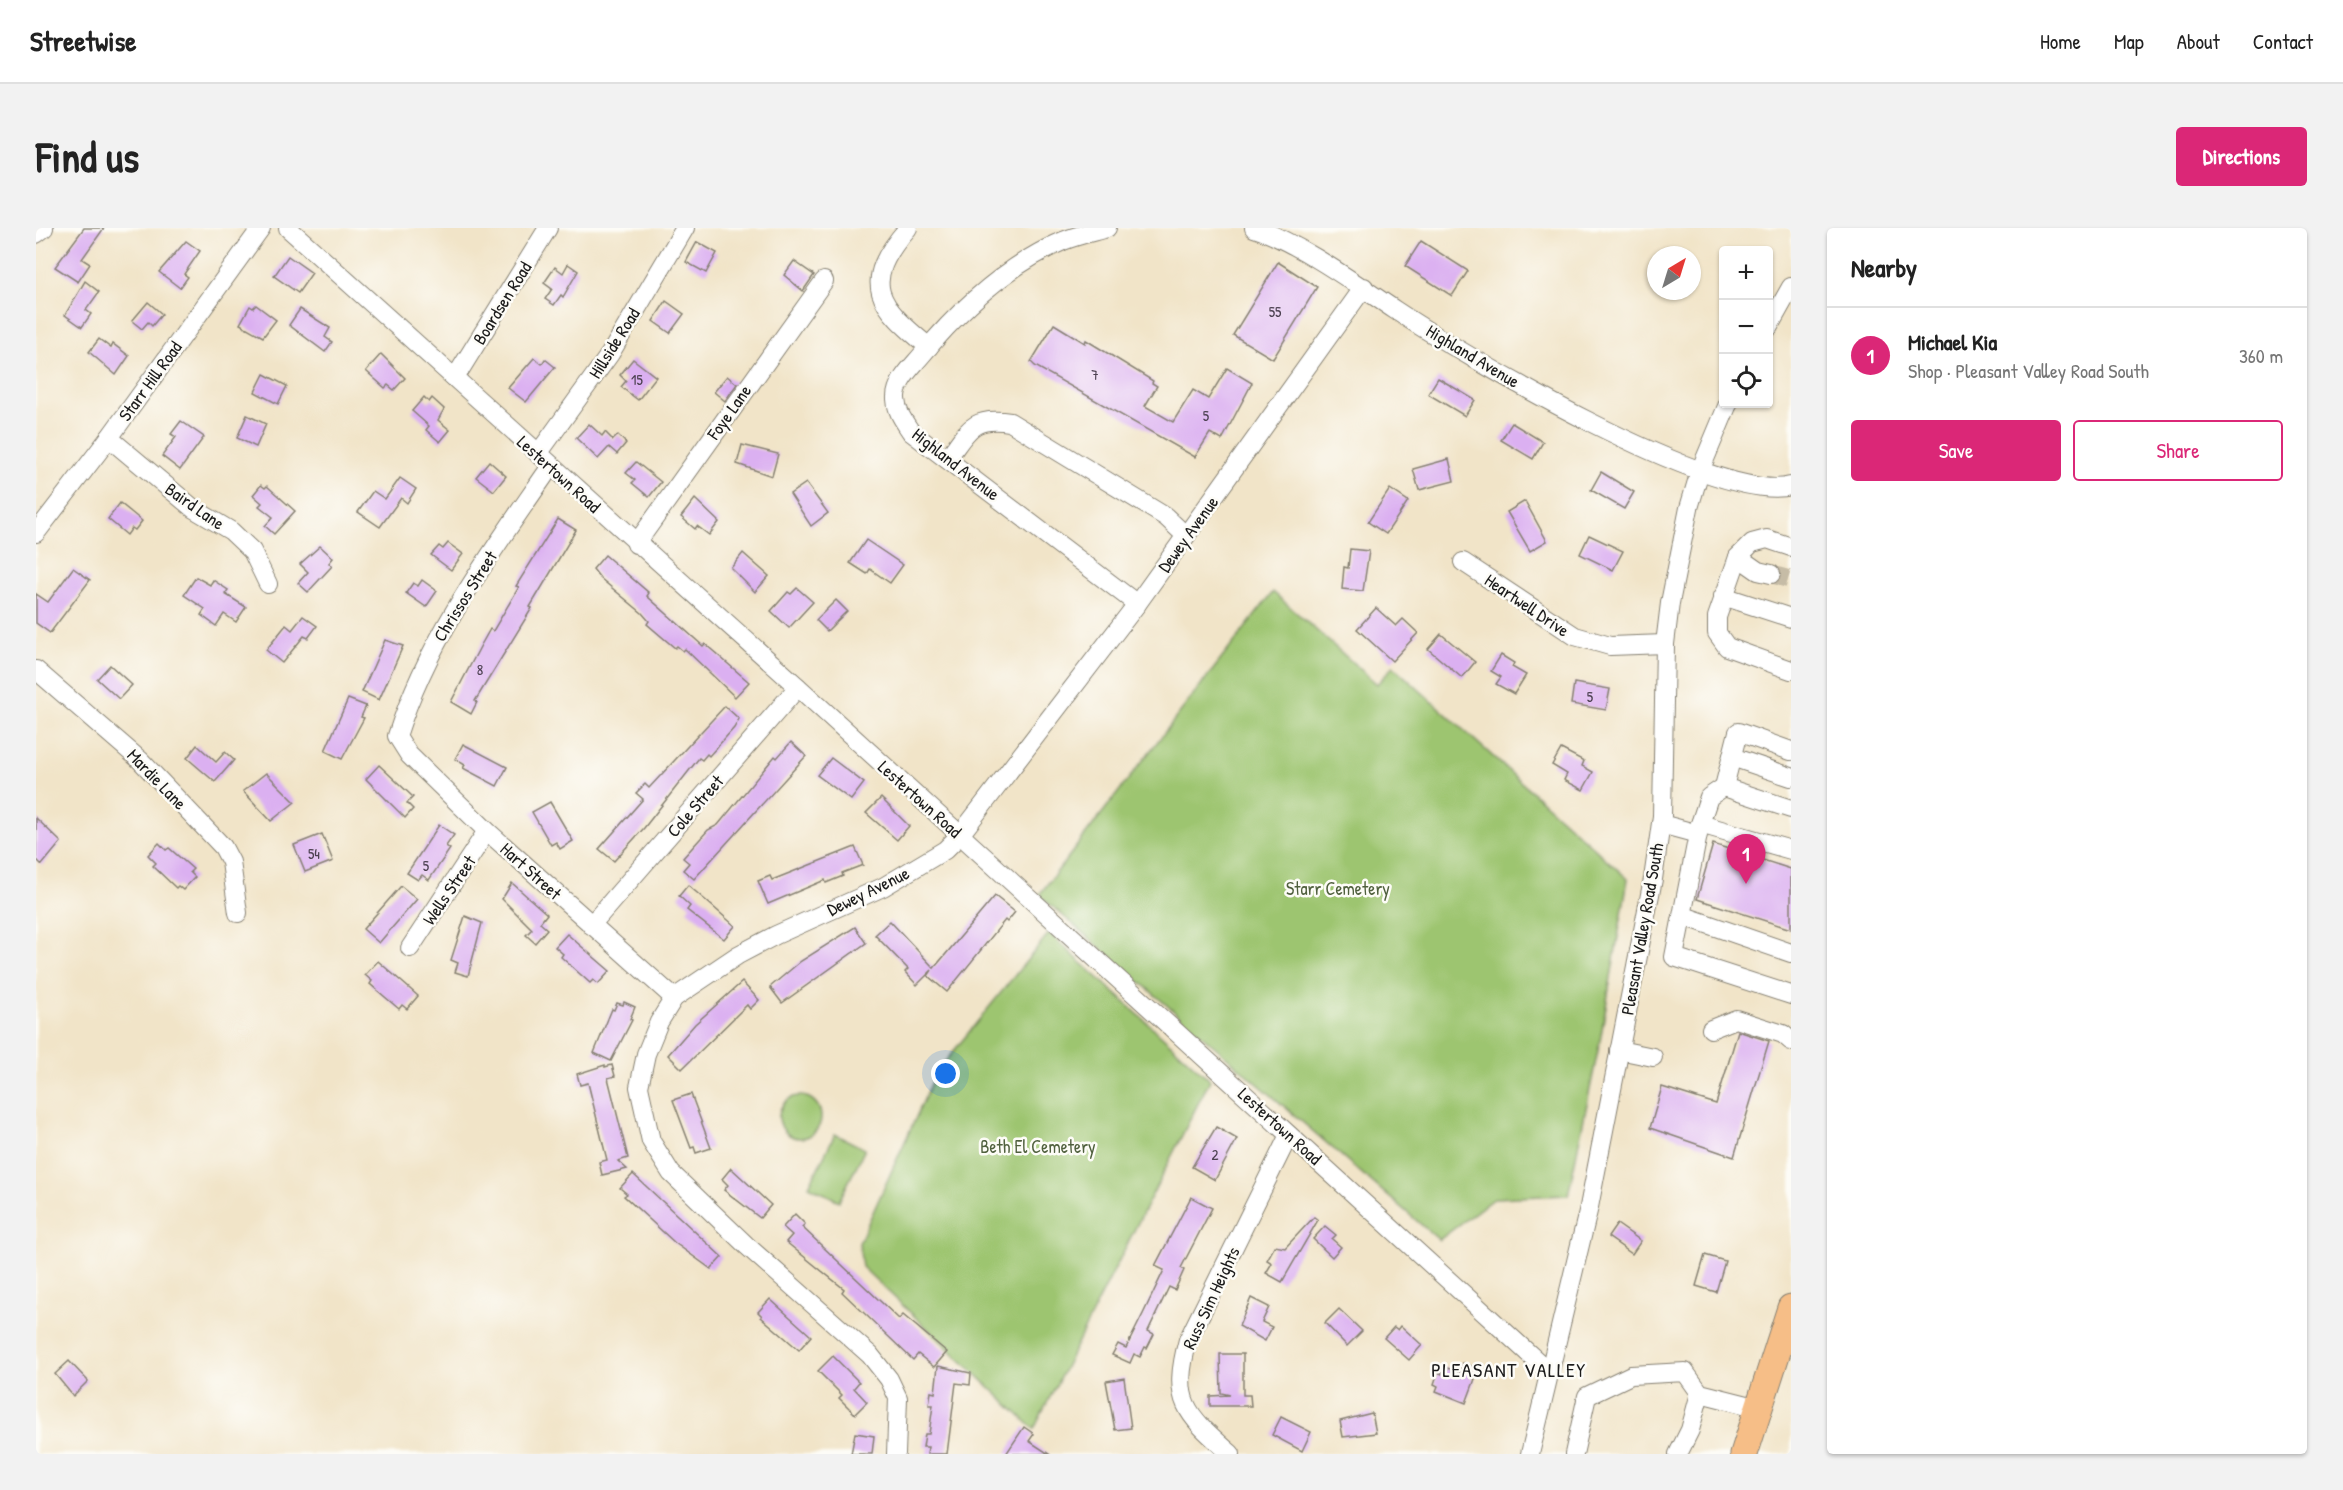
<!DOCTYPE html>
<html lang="en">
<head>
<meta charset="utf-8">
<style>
	:root { --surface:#fff; --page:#f2f2f2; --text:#222; --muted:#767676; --line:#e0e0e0; --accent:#db2777 }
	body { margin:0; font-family:"Patrick Hand",sans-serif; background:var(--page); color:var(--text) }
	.controls { position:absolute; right:18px; top:18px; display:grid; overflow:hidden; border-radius:6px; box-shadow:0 2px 4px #0004 }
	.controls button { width:54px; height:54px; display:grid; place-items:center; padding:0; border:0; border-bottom:2px solid var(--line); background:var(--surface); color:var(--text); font:30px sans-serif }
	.compass { position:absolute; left:1611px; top:18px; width:54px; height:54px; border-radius:50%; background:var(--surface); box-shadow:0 2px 4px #0004; rotate:38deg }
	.you { position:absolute; left:910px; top:846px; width:21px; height:21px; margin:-15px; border:4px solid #fff; border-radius:50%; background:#1a73e8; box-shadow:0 0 0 9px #1a73e833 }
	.badge { display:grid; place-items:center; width:39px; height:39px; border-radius:50%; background:var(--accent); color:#fff; font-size:20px; font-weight:700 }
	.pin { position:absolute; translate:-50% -50px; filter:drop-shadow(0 2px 3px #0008) }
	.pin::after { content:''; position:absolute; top:32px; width:21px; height:18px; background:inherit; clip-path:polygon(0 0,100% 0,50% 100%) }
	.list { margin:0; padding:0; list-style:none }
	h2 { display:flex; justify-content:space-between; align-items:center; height:78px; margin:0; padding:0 24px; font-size:26px }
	h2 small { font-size:20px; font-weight:400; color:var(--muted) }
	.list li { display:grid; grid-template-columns:39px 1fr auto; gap:18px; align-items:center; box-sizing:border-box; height:96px; padding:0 24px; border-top:2px solid var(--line) }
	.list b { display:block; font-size:22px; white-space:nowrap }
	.list p { margin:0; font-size:20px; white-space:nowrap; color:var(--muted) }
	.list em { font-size:20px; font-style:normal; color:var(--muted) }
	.actions { display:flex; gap:12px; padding:18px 24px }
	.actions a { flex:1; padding:14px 0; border:2px solid var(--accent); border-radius:6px; text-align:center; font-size:21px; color:var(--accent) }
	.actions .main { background:var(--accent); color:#fff }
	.icon { flex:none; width:33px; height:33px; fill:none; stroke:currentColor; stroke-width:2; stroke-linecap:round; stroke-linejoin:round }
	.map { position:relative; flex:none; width:1755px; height:1226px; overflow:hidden; border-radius:6px }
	header { display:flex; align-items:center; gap:36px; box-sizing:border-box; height:84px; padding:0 30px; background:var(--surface); border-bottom:2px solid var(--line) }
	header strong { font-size:28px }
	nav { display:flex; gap:33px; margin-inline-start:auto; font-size:21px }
	.intro { display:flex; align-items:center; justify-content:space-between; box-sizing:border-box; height:144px; padding:0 36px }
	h1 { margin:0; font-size:42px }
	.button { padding:15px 27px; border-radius:6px; background:var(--accent); color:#fff; font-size:21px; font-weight:700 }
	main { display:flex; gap:36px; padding:0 36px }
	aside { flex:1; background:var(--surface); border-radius:6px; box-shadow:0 2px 4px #0004 }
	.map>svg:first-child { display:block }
	.green { fill:#9dc570; stroke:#5c7046; stroke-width:1.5 }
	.building { fill:#dbb0f1 }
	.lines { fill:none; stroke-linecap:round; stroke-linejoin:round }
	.minor-tunnel { stroke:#c6bca6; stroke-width:18; stroke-dasharray:18 9; stroke-linecap:butt }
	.minor-casing { stroke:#868072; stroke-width:20 }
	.highway-casing { stroke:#868072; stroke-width:29 }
	.minor { stroke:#fff; stroke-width:18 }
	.highway { stroke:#f6be87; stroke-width:27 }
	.labels { text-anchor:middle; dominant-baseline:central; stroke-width:5; stroke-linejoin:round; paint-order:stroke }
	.number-label { font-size:15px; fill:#4c4151 }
	.street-label { font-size:18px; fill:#1c1c1c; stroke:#fdfcf7 }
	.park-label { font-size:18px; fill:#50603e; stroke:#fdfcf7 }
	.neighbourhood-label { font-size:20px; letter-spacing:1.5px; fill:#1c1c1c; stroke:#fdfcf7 }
</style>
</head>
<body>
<header>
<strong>Streetwise</strong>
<nav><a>Home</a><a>Map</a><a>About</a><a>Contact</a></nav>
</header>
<div class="intro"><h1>Find us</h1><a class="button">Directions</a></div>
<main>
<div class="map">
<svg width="1755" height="1226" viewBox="0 0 1755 1226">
	<rect width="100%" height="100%" fill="#fdfcf7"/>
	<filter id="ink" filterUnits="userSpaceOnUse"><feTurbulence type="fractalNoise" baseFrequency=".0167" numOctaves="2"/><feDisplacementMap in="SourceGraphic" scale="12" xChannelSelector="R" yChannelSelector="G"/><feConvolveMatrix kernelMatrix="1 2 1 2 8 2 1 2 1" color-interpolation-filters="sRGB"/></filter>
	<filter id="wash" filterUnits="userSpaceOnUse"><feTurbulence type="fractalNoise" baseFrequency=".008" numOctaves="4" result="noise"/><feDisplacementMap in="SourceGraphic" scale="24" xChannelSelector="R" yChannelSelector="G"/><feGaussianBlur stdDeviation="1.35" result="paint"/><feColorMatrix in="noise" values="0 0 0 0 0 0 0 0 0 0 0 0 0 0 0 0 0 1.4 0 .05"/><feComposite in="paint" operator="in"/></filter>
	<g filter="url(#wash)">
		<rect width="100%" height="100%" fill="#f1e4c8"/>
		<g class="green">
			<path d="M1237 364 1341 456 1357 438 1592 651 1564 813 1532 967 1458 970 1403 1012 1003 667Z"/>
			<path d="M1013 705 1174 852 998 1201 826 1039 823 1015 900 845Z"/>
			<circle cx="764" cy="889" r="21"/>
			<path d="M799 906 829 921 803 973 773 958Z"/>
		</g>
		<g id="blocks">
			<g class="building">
				<path d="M48 0H68L46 31 54 36 42 54 19 39Z"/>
				<path d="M150 13 164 23 148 46 152 49 144 60 123 44Z"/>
				<path d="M1385 13 1432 43 1416 68 1369 38Z"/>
				<path d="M661 14 681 25 670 45 650 34Z"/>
				<path d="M252 28 276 45 262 65 238 48Z"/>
				<path d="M758 33 778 47 767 63 748 47Z"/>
				<path d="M1242 34 1281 59 1237 131 1197 107Z"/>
				<path d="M532 36 542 43 527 69 525 67 518 77 509 71 516 61 508 55 519 39 527 45Z"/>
				<path d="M49 53 63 64 50 82 55 86 46 99 29 87Z"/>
				<path d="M630 73 648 86 634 105 617 93Z"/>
				<path d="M112 74 126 86 116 98 112 94 106 101 96 93Z"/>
				<path d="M220 77 240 92 227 109 204 96 214 78 217 80Z"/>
				<path d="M264 81 294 100 289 109 296 114 289 124 253 97Z"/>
				<path d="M1018 96 1049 115 1050 112 1117 153 1116 155 1121 158 1109 178 1137 194 1157 162 1172 171 1191 140 1216 155 1186 212 1174 205 1159 229 999 138 995 134Z"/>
				<path d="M63 111 75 120 77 116 93 128 80 147 53 124Z"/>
				<path d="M345 126 369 150 358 162 352 157 349 160 330 143Z"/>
				<path d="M498 130 506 136 509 131 519 139 490 174 472 160Z"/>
				<path d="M597 131 620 149 602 172 585 159 590 153 584 147Z"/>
				<path d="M228 146 251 158 242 176 219 164Z"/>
				<path d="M691 148 701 156 689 173 678 164Z"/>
				<path d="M1402 150 1439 172 1429 188 1392 166Z"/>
				<path d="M388 169 393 174 396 170 408 181 402 192 414 202 404 214 390 202 393 198 376 183Z"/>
				<path d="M211 187 230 196 220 219 201 210Z"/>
				<path d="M145 193 168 209 144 242 126 228 140 209 135 206Z"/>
				<path d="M1476 195 1507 214 1497 231 1465 212Z"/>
				<path d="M553 196 566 208 569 204 577 212 582 207 590 215 581 226 573 219 562 231 540 210Z"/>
				<path d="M706 217 742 226 736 248 701 236Z"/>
				<path d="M1413 231 1418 253 1383 262 1377 241Z"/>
				<path d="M453 233 470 248 458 263 440 249Z"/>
				<path d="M600 234 625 254 613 269 596 255 599 252 590 245Z"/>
				<path d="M1565 244 1598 264 1588 281 1555 262Z"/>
				<path d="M364 250 380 261 371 275 365 270 344 299 322 284 337 263 349 271Z"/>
				<path d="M770 255 792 285 775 298 754 266Z"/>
				<path d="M225 257 229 260 231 258 259 283 238 306 229 298 237 289 223 278 226 275 217 267Z"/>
				<path d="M1354 261 1372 273 1350 306 1332 294Z"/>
				<path d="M659 271 683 294 673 307 661 298 659 301 645 289Z"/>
				<path d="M1489 273 1511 313 1494 323 1471 284Z"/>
				<path d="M84 275 106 293 99 302 96 300 91 307 72 291Z"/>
				<path d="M522 291 540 302 494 379 496 380 439 473 441 474 435 486 415 474 445 417 454 401 457 403 483 359 480 358Z"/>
				<path d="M1553 307 1587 323 1577 342 1544 326Z"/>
				<path d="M830 312 867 337 854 355 834 341 831 346 814 335Z"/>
				<path d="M412 315 427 326 415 342 395 327 403 318 407 321Z"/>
				<path d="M284 318 297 330 293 335 296 338 272 364 262 355 272 344 264 336Z"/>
				<path d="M1314 321 1333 323 1327 363 1306 361 1308 339 1312 340Z"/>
				<path d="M707 325 733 348 719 364 695 340Z"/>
				<path d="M569 327 613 365 611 368 667 418 669 416 713 454 699 469 649 421 647 423 641 418 639 420 611 396 613 393 606 385 564 350 557 341Z"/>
				<path d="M37 340 54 352 14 405 0 395V366L12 374Z"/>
				<path d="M160 349 174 357 177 352 192 362 189 366 210 379 200 394 188 386 180 398 165 387 169 381 148 367Z"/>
				<path d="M386 352 401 363 390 379 370 365 377 355 382 358Z"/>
				<path d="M761 360 777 374 753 400 735 383 752 364 755 366Z"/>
				<path d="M800 372 811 383 791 403 780 392Z"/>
				<path d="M1340 380 1360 398 1367 391 1382 405 1356 433 1321 401Z"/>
				<path d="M267 388 281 398 272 410 268 408 246 435 230 422 250 397 256 402Z"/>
				<path d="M1405 406 1439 434 1426 450 1392 421Z"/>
				<path d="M349 412 367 418 343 472 326 464Z"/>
				<path d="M1465 427 1478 435 1476 439 1490 447 1478 466 1460 456 1465 449 1455 443Z"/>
				<path d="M74 437 96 457 83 471 61 451Z"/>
				<path d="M1538 455 1574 461 1570 482 1535 476Z"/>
				<path d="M312 471 330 478 325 489 328 490 306 531 289 523Z"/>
				<path d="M689 478 703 491 698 500 673 528 671 526 666 532 663 530 608 600 578 633 563 621 607 571 600 565 609 556 613 560Z"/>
				<path d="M755 514 770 528 658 651 647 642 653 635 647 630 672 602 682 597 739 528 741 530Z"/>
				<path d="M427 516 471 539 461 558 427 540 429 537 419 531Z"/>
				<path d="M161 517 180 534 189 524 198 532 179 554 151 530Z"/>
				<path d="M1525 521 1548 533 1546 538 1557 544 1547 562 1528 552 1531 546 1516 537Z"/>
				<path d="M795 530 828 555 815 572 781 547Z"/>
				<path d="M343 537 377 569 371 575 377 581 369 590 330 551Z"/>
				<path d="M230 545 259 574 235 593 207 563Z"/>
				<path d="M845 570 873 598 861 612 830 585Z"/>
				<path d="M514 574 537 613 524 621 520 614 515 617 496 584Z"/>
				<path d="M0 590 25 614 6 637 0 631Z"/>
				<path d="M403 597 418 607 410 618 414 621 393 652 386 647 382 652 371 645Z"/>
				<path d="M286 606 297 633 269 644 258 617Z"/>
				<path d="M123 615 130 622 133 620 157 641 154 644 159 649 147 662 142 658 140 660 117 638 120 635 112 627Z"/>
				<path d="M1677 616 1755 641V701L1661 671Z"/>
				<path d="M819 619 827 637 806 645 807 648 790 655 789 652 732 676 722 653 734 648 736 652Z"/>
				<path d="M476 655 511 686 504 695 511 701 499 715 490 707 496 701 466 671Z"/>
				<path d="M652 657 699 698 688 711 651 682 654 678 643 668Z"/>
				<path d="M365 658 381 671 343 715 327 701Z"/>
				<path d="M959 668 979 684 971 694 969 692 911 764 892 748 896 742 881 757 869 744 872 741 839 707 854 693 898 740Z"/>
				<path d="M429 688 446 695 432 748 419 744 422 735 415 732Z"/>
				<path d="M819 699 830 715 746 775 734 759 765 733Z"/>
				<path d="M531 706 574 743 562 756 557 752 554 755 525 729 527 726 519 719Z"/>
				<path d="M342 733 382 768 371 781 366 777 363 781 334 756 336 753 329 747Z"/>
				<path d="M706 754 723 772 714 781 711 777 646 841 632 827 659 796Z"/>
				<path d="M588 774 599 779 594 791 596 792 575 833 558 825 576 781 578 782 581 775 587 777Z"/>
				<path d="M1702 803 1733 813 1698 929 1614 900 1626 859 1680 876Z"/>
				<path d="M569 837V839L576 837 579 848 572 850 592 930 582 933 591 941 566 947 563 934 571 932 552 855 544 857 541 846Z"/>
				<path d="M655 866 675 920 660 925 658 919 655 920 637 872Z"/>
				<path d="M1180 899 1201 911 1179 952 1156 939Z"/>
				<path d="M695 940 735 977 724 990 688 962 692 957 686 951Z"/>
				<path d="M597 946 686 1029 675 1041 639 1015 588 968 591 966 584 960Z"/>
				<path d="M1155 969 1176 980 1145 1040 1148 1042 1139 1062 1133 1059 1112 1103 1118 1106 1111 1120 1109 1119 1104 1129 1098 1126 1094 1135 1076 1127 1082 1116 1090 1120 1107 1086 1128 1042 1119 1038Z"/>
				<path d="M759 986 769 996 766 999 863 1091 867 1087 911 1124 898 1139 882 1126 877 1132 806 1064 808 1061 750 1014 756 1007 747 999Z"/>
				<path d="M1278 989 1282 992 1246 1054 1230 1045 1236 1035 1231 1032 1239 1018 1249 1020Z"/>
				<path d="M1581 996 1605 1013 1596 1026 1572 1009Z"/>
				<path d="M1289 998 1300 1007 1296 1011 1305 1019 1296 1029 1277 1011Z"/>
				<path d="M1669 1027 1689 1033 1680 1064 1660 1058Z"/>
				<path d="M1215 1070 1233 1079 1226 1094 1236 1099 1229 1113 1203 1098Z"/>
				<path d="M734 1071 775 1108 763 1122 725 1089 726 1088 722 1084Z"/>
				<path d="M1303 1081 1326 1103 1311 1118 1289 1095Z"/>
				<path d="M1365 1098 1386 1117 1373 1132 1348 1110 1358 1099 1362 1102Z"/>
				<path d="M1184 1126H1207V1167H1214L1215 1178H1174V1168L1194 1167 1185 1165Z"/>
				<path d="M797 1128 823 1154 818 1160 831 1174 819 1186 803 1170 806 1167 782 1143Z"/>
				<path d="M33 1133 52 1153 37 1168 19 1146Z"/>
				<path d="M1427 1135 1438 1139 1434 1149 1439 1151 1430 1175 1400 1163 1402 1158 1398 1156 1402 1144 1406 1146 1409 1139 1423 1145Z"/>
				<path d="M902 1138 935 1145 934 1157 920 1155 911 1226H891L892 1219H887L889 1206H893L897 1177H893L895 1164 899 1165Z"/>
				<path d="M1088 1150 1095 1200 1079 1202 1070 1153Z"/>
				<path d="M1336 1185 1340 1205 1307 1209 1304 1193Z"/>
				<path d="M1245 1189 1275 1204 1266 1223 1236 1207Z"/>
				<path d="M988 1199 998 1206 993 1213 1013 1226H970Z"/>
				<path d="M819 1205 838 1208 836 1226H815Z"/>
			</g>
		</g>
	</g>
	<g filter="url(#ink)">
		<use href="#blocks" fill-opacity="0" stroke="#868072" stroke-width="1.5"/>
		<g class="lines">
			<path class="minor-tunnel" d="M1735 346 1755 352"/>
			<g class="minor-casing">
				<g id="minor">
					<path d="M252 0 762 459 1513 1144"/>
					<path d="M872 0C823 56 842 77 893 119"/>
					<path d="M1071 0C1057 4 1041 7 1027 13 971 37 923 82 885 128 875 140 859 155 860 171 861 185 868 193 875 204L1101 376"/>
					<path d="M1218 0C1262 14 1320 56 1359 82 1427 127 1681 278 1755 258"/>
					<path d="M0 6 8 0"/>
					<path d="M1732 100 1755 59"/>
					<path d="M419 150 512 0"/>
					<path d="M73 210 158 281 195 303 216 323 232 356"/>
					<path d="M502 226 574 126 649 0"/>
					<path d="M911 231C932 203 935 188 974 194L1130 289 1150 308"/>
					<path d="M515 238C456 324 393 408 361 508L373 527 451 603 638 770"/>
					<path d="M0 305 73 210 225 0"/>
					<path d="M600 316 788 53"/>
					<path d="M1755 319 1731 311 1716 315 1702 329 1681 389V405L1691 419 1755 442"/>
					<path d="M1702 329 1722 343 1735 346"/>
					<path d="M1427 334 1539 408 1574 418 1629 416"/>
					<path d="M1687 368 1755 390"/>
					<path d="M0 442 104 532 187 619 195 634 202 685"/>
					<path d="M1755 523 1702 504 1688 559 1755 581"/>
					<path d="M1696 529 1755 549"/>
					<path d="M1625 596 1662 606"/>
					<path d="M1664 596 1673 569 1688 559"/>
					<path d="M1755 622 1664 596 1638 729 1755 767"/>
					<path d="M1648 688 1755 725"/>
					<path d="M555 697 762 459"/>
					<path d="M374 720 451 603"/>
					<path d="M1675 801 1700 791 1747 806 1755 813"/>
					<path d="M1583 822 1617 829"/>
					<path d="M860 1226 862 1170 853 1151 834 1127 710 1017 635 945 615 913 603 859 610 826 623 794 638 770 702 727 740 707 847 659 909 622 924 607 1101 376 1328 59"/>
					<path d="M1195 1226C1150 1186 1135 1174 1152 1112L1253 907"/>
					<path d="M1494 1226 1553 979 1617 651 1626 588 1629 416 1634 375 1653 280 1664 243 1692 176"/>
					<path d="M1538 1226 1551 1168 1595 1147 1649 1144 1664 1165 1723 1180"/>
					<path d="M1642 1226 1654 1202 1664 1165"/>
				</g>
			</g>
			<g class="highway-casing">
				<path id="highway" d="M1708 1226 1755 1080"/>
			</g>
			<use href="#minor" class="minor"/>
			<use href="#highway" class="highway"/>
		</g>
	</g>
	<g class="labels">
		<g class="number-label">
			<text x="1239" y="83">55</text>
			<text x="1059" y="146">7</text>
			<text x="601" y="151">15</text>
			<text x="1170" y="187">5</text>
			<text x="444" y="441">8</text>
			<text x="1554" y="468">5</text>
			<text x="278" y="625">54</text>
			<text x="390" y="637">5</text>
			<text x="1179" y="926">2</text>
		</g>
		<g class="street-label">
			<text transform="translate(466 75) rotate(-58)">Boardsen Road</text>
			<text transform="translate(578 115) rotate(-58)">Hillside Road</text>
			<text transform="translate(1437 128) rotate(31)">Highland Avenue</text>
			<text transform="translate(114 153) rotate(-54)">Starr Hill Road</text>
			<text transform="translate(693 184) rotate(-55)">Foye Lane</text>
			<text transform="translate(920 236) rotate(38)">Highland Avenue</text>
			<text transform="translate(523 246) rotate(42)">Lestertown Road</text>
			<text transform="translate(159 278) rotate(35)">Baird Lane</text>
			<text transform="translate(1152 306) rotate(-54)">Dewey Avenue</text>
			<text transform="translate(429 368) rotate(-58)">Chrissos Street</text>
			<text transform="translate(1491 377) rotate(34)">Heartwell Drive</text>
			<text transform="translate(121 551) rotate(46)">Mardie Lane</text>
			<text transform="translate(884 571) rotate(42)">Lestertown Road</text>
			<text transform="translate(659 578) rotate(-49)">Cole Street</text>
			<text transform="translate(495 643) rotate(42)">Hart Street</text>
			<text transform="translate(413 662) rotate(-56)">Wells Street</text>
			<text transform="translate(832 663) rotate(-26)">Dewey Avenue</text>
			<text transform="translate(1606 701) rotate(-80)">Pleasant Valley Road South</text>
			<text transform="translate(1244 898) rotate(42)">Lestertown Road</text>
			<text transform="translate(1175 1070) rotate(-65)">Russ Sim Heights</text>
		</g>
		<g class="park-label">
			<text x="1302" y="660">Starr Cemetery</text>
			<text x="1002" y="918">Beth El Cemetery</text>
		</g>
		<g class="neighbourhood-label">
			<text x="1473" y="1141">PLEASANT VALLEY</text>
		</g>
	</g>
</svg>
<div class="controls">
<button>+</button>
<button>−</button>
<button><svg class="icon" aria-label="locate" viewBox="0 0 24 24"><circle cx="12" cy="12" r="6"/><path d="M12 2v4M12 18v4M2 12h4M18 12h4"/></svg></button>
</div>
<svg class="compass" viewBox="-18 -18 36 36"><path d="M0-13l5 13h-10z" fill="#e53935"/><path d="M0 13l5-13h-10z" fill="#767676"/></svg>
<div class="you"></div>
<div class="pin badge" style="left:1710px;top:656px">1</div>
</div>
<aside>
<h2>Nearby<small></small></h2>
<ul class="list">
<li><span class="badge">1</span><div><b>Michael Kia</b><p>Shop · Pleasant Valley Road South</p></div><em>360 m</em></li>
</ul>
<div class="actions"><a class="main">Save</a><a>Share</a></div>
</aside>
</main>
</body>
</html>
